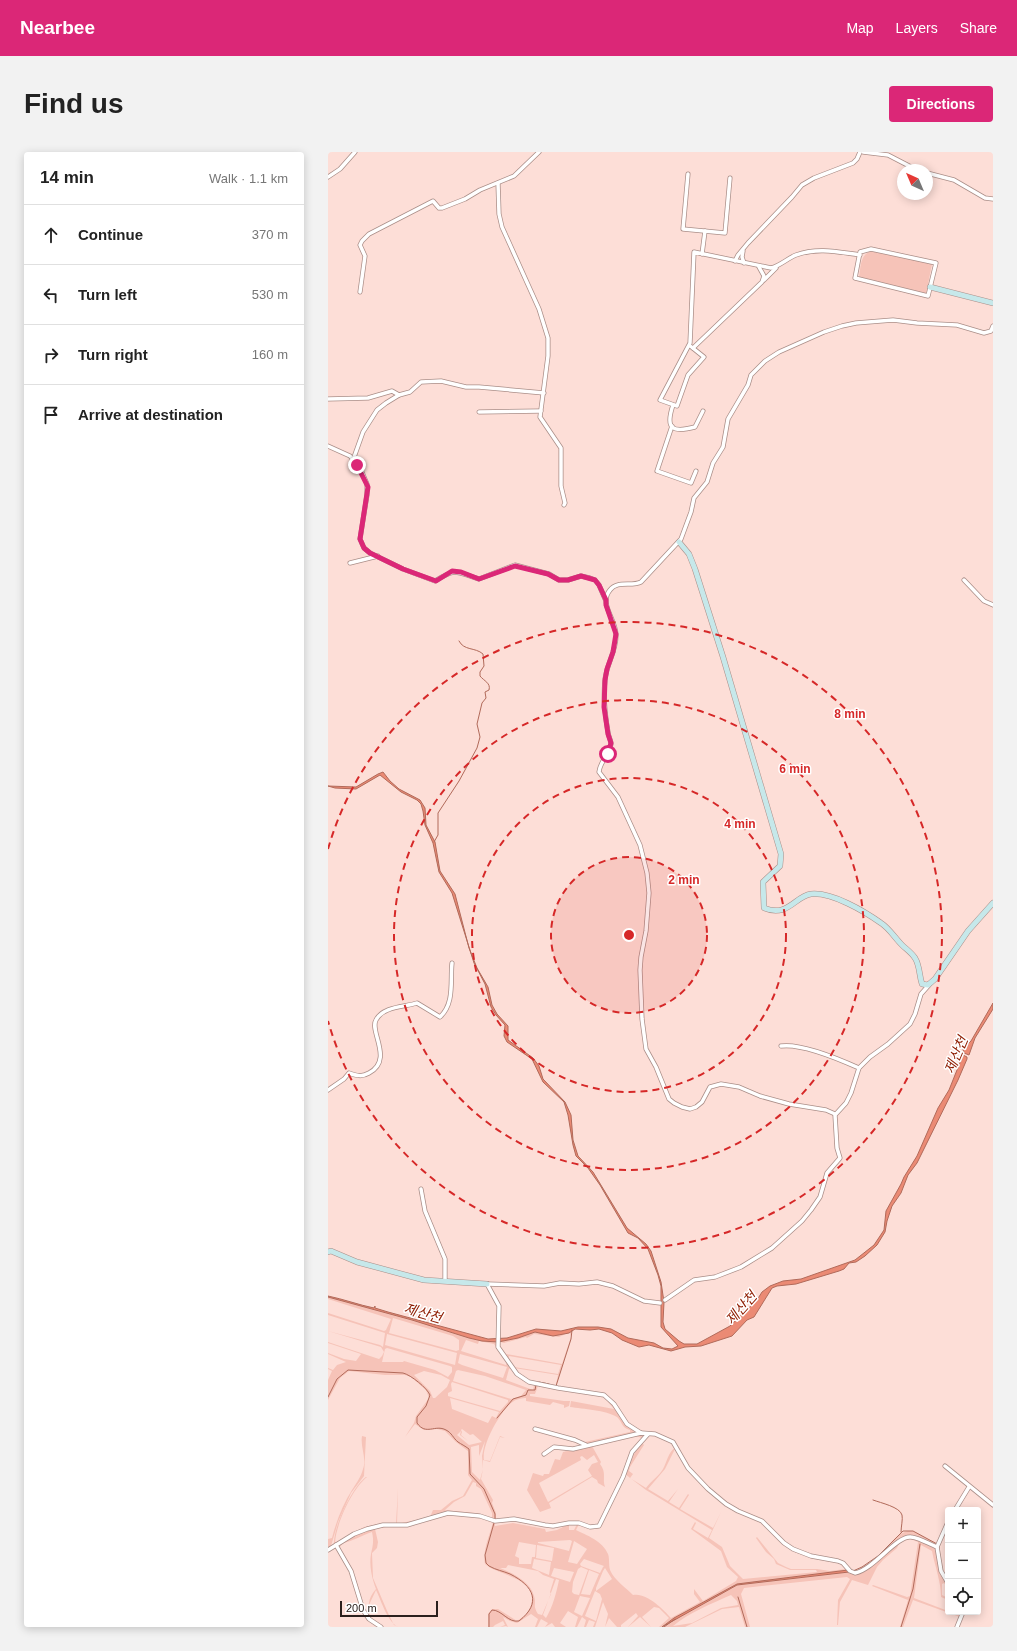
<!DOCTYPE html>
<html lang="en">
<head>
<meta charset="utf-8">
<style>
	:root { --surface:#fff; --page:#f2f2f2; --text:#222; --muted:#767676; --line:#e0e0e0; --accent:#db2777 }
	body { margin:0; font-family:Helvetica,"Noto Sans KR",sans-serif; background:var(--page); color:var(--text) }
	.controls { position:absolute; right:12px; bottom:12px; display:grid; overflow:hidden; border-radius:4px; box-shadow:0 2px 10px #0003 }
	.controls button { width:36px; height:36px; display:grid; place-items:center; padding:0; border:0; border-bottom:1px solid var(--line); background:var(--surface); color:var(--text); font:20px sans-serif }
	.compass { position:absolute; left:569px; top:12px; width:36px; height:36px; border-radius:50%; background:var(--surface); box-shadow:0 2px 10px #0003; rotate:316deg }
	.scale { position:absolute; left:12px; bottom:10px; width:98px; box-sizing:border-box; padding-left:4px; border:2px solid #2b201d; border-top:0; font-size:11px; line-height:14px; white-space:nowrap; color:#2b201d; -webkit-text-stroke:3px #fff; paint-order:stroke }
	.stop { position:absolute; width:12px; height:12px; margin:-9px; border:3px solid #db2777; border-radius:50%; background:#fff }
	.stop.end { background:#db2777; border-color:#fff; box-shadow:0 1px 4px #0008 }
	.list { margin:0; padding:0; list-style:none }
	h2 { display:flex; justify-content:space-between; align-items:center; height:52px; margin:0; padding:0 16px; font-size:17px }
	h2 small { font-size:13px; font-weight:400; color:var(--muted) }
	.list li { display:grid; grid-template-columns:26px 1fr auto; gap:12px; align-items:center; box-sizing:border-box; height:60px; padding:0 16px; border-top:1px solid var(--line) }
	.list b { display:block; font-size:15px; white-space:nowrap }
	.list em { font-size:13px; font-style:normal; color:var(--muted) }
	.icon { flex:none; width:22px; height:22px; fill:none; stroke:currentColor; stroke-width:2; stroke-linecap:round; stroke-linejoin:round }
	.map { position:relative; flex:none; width:665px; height:1475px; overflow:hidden; border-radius:4px }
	header { display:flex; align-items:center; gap:24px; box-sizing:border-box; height:56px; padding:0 20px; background:var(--accent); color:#fff }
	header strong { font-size:19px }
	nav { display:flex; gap:22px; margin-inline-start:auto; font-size:14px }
	.intro { display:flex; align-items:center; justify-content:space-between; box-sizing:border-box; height:96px; padding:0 24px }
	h1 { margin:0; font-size:28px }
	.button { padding:10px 18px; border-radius:4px; background:var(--accent); color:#fff; font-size:14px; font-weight:700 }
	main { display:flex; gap:24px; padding:0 24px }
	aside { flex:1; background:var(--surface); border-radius:4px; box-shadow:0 2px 10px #0003 }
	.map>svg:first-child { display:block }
	.green { fill:#f6c3b8; fill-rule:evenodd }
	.water { fill:#eb8a74; stroke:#b16a5a }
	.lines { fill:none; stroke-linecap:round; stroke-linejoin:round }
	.stream { stroke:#b16a5a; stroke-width:1 }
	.street-casing { stroke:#aa8e88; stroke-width:5 }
	.secondary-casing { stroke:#aa8e88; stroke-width:6 }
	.street { stroke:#fff; stroke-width:3.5 }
	.secondary { stroke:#c6e8ea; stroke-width:5 }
	.route { stroke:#db2777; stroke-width:5 }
	.ring { fill:none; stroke:#d62828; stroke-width:2; stroke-dasharray:7 5 }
	.labels { text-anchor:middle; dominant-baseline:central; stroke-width:3; stroke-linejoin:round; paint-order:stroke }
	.water-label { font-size:14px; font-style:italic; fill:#8e1c00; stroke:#fff }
	.centre { fill:#d62828; stroke:#fff; stroke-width:2 }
	.ring-label { font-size:12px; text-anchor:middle; font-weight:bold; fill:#d62828; stroke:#fff; stroke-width:3; stroke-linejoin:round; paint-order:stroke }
</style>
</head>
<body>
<header>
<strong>Nearbee</strong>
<nav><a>Map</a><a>Layers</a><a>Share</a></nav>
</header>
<div class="intro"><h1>Find us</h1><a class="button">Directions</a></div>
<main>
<aside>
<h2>14 min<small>Walk · 1.1 km</small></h2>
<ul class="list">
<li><svg class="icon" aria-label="ahead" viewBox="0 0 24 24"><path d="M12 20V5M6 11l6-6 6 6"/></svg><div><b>Continue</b></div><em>370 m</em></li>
<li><svg class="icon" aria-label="left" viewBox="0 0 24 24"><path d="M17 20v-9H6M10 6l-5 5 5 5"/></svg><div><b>Turn left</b></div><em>530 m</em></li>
<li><svg class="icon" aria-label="right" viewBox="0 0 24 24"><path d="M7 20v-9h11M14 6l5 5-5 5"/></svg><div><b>Turn right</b></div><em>160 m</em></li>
<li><svg class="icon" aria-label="arrive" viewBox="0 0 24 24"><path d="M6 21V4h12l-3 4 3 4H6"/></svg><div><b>Arrive at destination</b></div></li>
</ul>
</aside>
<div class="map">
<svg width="665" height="1475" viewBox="0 0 665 1475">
	<rect width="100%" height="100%" fill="#fdded7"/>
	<g class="green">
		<path d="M544 99H550L604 112 598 142 531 125C533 114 532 102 544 99Z"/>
		<path d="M0 1145 84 1168 144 1187 169 1190C171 1197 174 1202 179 1209 195 1234 214 1235 243 1239L210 1234 207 1242H202V1244L236 1249H242L241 1254 236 1256V1253L225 1250 222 1253 198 1249V1246C195 1246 189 1247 186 1249 174 1256 153 1293 156 1308L162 1309 172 1284 177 1286 172 1285 162 1310 155 1308V1317L153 1327 165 1348 164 1351 168 1361V1368L188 1366 219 1373 190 1367 167 1369 146 1362 119 1361 76 1373H56L43 1375 27 1381 8 1392H6C5 1376 24 1335 38 1325H39C24 1337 8 1372 7 1391L36 1375 50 1372H68L70 1336 69 1372 102 1365 105 1358H113L124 1349 135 1344 144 1328 140 1323V1299L128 1290 117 1279 109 1277 96 1278 87 1272 77 1285 68 1303 77 1285 86 1271 88 1264 101 1246 98 1238 83 1225 77 1223H57L21 1219 12 1226 0 1248V1228L4 1219 0 1217V1216L5 1218 9 1213 18 1210 0 1202V1201L16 1207 28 1209 33 1202 0 1191V1190L51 1207 54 1204 56 1200 53 1195 0 1179 52 1193 55 1195 57 1181 0 1163V1161L56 1179 58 1178 63 1167 0 1147ZM65 1166 125 1184 131 1188V1198L128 1199 61 1181ZM59 1182 129 1201 127 1213 57 1193ZM138 1188 150 1192 151 1189 166 1192 179 1210 178 1213 133 1199ZM59 1196 122 1214 124 1215V1220L120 1225 107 1218 76 1209 75 1210H54L57 1197ZM132 1202 179 1215 175 1226 134 1213 130 1211ZM183 1216 195 1229 206 1233 205 1238 178 1228 181 1217ZM130 1218 157 1224 198 1238 193 1244 183 1247 125 1229 128 1219ZM96 1219 113 1223 122 1228 119 1235 107 1246H105L102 1239 86 1223ZM124 1230 180 1248V1250L172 1259 126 1246 120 1244V1241L124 1239 123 1232ZM122 1246 171 1260 168 1266 164 1264 160 1271 124 1257ZM134 1277 142 1283 145 1282 154 1290 141 1293 129 1283 133 1279 132 1283 140 1289 133 1283 134 1280 133 1278ZM157 1289 154 1304 155 1317 152 1328 144 1320 143 1295 151 1293V1304ZM145 1330 148 1331V1334L153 1337 164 1361V1367L148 1361 117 1358 126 1350 137 1344Z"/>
		<path d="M207 1180 225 1184 243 1180V1187L228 1234C223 1233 218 1230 213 1230 209 1230 205 1231 201 1229 187 1224 176 1205 170 1192L171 1189 190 1186ZM240 1181H242L243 1185 234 1212 178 1202 171 1193 172 1190 176 1191 198 1185 199 1186 206 1182 231 1185ZM181 1204 233 1213 230 1222 186 1215 181 1208ZM186 1216 230 1223 228 1233 199 1228Z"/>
		<path d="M244 1239 274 1243 280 1246 294 1266 309 1280 260 1292 248 1287 257 1290 302 1280V1278C293 1276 294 1269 289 1265 278 1258 255 1257 242 1255L243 1249 286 1257 275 1244Z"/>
		<path d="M316 1282 317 1284 306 1296 294 1324 302 1301 314 1286 307 1284 264 1294 273 1310 272 1312C279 1321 274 1327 277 1335L270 1331 269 1328 264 1325 221 1351 223 1356 212 1360 199 1338 205 1321 215 1324 216 1322H221L227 1307 232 1308 235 1300 288 1287ZM266 1303 270 1310 264 1312 260 1318 264 1324 220 1350 211 1331 253 1308 252 1305 254 1304 259 1308Z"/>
		<path d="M34 1284 38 1285 36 1324 23 1341 10 1370 3 1394 1 1393 3 1394 0 1397V1387L4 1386C8 1370 15 1352 24 1338 29 1330 33 1325 35 1317 39 1306 32 1295 34 1284Z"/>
		<path d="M314 1291 316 1293 314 1296 302 1315 301 1319 305 1322 302 1326 318 1336C323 1329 331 1324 335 1317 339 1310 340 1300 348 1295L337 1317 320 1337 340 1349 350 1337 341 1350 351 1356 360 1342 361 1343 352 1357 385 1376 393 1360 381 1386 394 1395 402 1414 415 1427 489 1420 488 1418H462L448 1412 446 1407 438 1400 428 1386 429 1385 450 1411 458 1415 463 1417H489L502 1419 517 1417C510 1405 478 1407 465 1399 455 1394 449 1386 442 1378L466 1398 510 1410 522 1420 520 1421H531L574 1387 583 1385 608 1397 612 1416 620 1433V1436L616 1431 614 1432V1443L620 1446V1448L613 1445C613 1429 607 1415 604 1399L593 1393 586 1446 633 1464 632 1465 585 1448 575 1475H572L580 1448 544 1434 545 1433 579 1445 582 1444 590 1390 582 1387 572 1390 569 1396 555 1408 549 1415 540 1433 524 1428 512 1450 510 1473H509L510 1448 522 1427 519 1425 416 1436 413 1442 422 1475H417L411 1455 394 1457 357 1475H336L348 1466 409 1433 520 1420V1418L409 1432 346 1466 334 1475H331L341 1466 331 1456 326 1455 314 1465 323 1475 312 1465 300 1475 310 1464 308 1461 293 1473V1475H289L281 1466 277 1475 280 1462 275 1450 267 1475H265L267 1470 261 1468 258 1475H256L258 1468 254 1465 249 1475H247L250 1465 240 1459 232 1471 238 1475H227L224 1471 217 1475 220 1471 213 1467 209 1475H207L210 1467 203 1462 189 1471 182 1469 175 1465 180 1475 178 1474 172 1475 177 1473 175 1469 167 1473 165 1475H160V1462L164 1457H170L189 1469C197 1464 204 1458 204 1447 205 1425 169 1423 157 1412 154 1399 162 1383 165 1370H167V1374L185 1371 217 1377 218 1380 229 1378 241 1372V1378H246L249 1372H251L248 1378C258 1383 275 1389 280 1402 282 1407 280 1415 283 1420 286 1427 299 1437 305 1443 318 1440 335 1457 343 1466L372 1450 366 1442V1437L375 1449 408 1429 410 1425 399 1415 393 1399 363 1377 367 1370 368 1371 365 1377 380 1386 384 1378 318 1338 297 1322 304 1302H306ZM242 1388 244 1389 241 1399 210 1391V1390ZM246 1389 259 1397 249 1412 240 1410ZM191 1390 208 1393 207 1405H204L203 1412H191V1406L187 1404ZM209 1393 226 1396 224 1409 208 1406ZM206 1407 223 1410 221 1423 204 1416ZM256 1407 276 1414 275 1415 272 1421 253 1414 252 1412ZM180 1413 210 1419 215 1423 226 1427 222 1440 223 1442 214 1463 210 1462C204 1452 209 1453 206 1444 203 1430 184 1421 172 1416H178ZM253 1415 260 1418 251 1443 246 1442 244 1440 245 1430 250 1417ZM226 1416 246 1420 242 1430 223 1424ZM277 1416 284 1427 268 1439V1436L275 1419ZM261 1418 271 1422 262 1443 253 1442ZM228 1427 231 1428C228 1442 225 1454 218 1466L215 1463ZM267 1439 272 1442 274 1447 268 1469 257 1464ZM403 1443 409 1449 410 1453 393 1456 364 1471 345 1474C362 1460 383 1452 403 1443ZM252 1444 262 1446 254 1464 246 1460Z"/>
		<path d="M63 1374 47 1377 50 1390 49 1396 44 1401 45 1426 60 1461 66 1473 71 1475C60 1472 53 1448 48 1438L41 1453 42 1467C40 1455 39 1447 48 1437 44 1427 41 1413 43 1402 45 1393 46 1389 44 1380 35 1383 23 1390 15 1391L11 1396V1393C26 1381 44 1375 63 1374Z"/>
		<path d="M580 1379H585L610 1392 608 1393 579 1384C565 1395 541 1418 524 1420 533 1416 542 1411 549 1405 560 1397 566 1382 580 1379Z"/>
	</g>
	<g class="water">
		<path d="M55 620 62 629 71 637 92 648 97 656 98 673 107 690 112 719 127 742 141 796 149 816 160 835 164 853 169 862 180 874V888L205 906 211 914 215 927 237 950 243 963 245 988 250 1004 265 1020 299 1076 318 1092 323 1099 333 1130 336 1150 335 1170 337 1177 351 1189 356 1192H369L402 1174 429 1148 434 1140 442 1134 455 1129 473 1127 527 1108 546 1093 556 1078 558 1059 573 1032 576 1025 589 1004 610 956 621 938 635 903 639 905V907L630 928 589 1011 580 1023 573 1041 564 1054 559 1069 557 1080 549 1093 537 1104 528 1110 521 1111 516 1117 511 1119 468 1132 449 1134 444 1136 426 1165 419 1168 404 1184 373 1194 357 1195 343 1199 321 1193 311 1195 294 1188 284 1181 271 1177 262 1178 247 1177 241 1181 225 1184 207 1180 190 1186 170 1190 154 1189 141 1186 84 1168 0 1145V1144C15 1147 31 1153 46 1156L47 1154V1156L60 1160 160 1187 179 1186 208 1177 233 1179 250 1175H270L283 1177 300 1186 326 1191 335 1196 344 1197 350 1194 333 1175V1134L330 1123 320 1097 310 1086 300 1081 272 1033 260 1016 248 1004 245 993 240 963 236 950 215 930 204 907 179 890 176 884 177 873 168 863 163 855 157 832 146 811 124 741 111 720 105 691 97 673 95 659 93 652 89 648 73 640 52 623 28 637 7 636 0 634 28 635 50 622Z"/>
		<path d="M665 851V857L647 886 641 903 636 901 635 897 643 889Z"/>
		<path d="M520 1418 521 1420 409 1433 334 1475 346 1466 409 1432Z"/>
	</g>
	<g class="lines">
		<g class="stream">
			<path d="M106 690 110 683V661L131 629 149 596 152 585 149 572 154 551 158 546 157 540 161 538C163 531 156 529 152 524V520L156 514 155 502C147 495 136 499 131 489"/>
			<path d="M211 1230 221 1232"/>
			<path d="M228 1234 243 1187 244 1178"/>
			<path d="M0 1245 9 1227 20 1218 75 1221C83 1223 99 1236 102 1243L98 1254 89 1265V1271C98 1284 107 1272 118 1278 124 1281 125 1286 130 1290 133 1292 137 1294 141 1297L142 1322 156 1337 167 1362V1368"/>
			<path d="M169 1266 185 1247 198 1243 200 1238H207L208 1233"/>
			<path d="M545 1348C553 1351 572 1355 574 1363 575 1367 573 1375 573 1380"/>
			<path d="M525 1419 534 1415 550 1404 575 1379H585L609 1392"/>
			<path d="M410 1445 419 1475"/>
			<path d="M161 1475V1462L164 1458C174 1458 180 1471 191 1469 214 1451 206 1434 182 1422 175 1419 168 1418 161 1414L158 1411 157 1403 166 1371"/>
			<path d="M336 1475 347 1467"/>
			<path d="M573 1475 585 1437 592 1392"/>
		</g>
		<g class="street-casing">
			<g id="street">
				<path d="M535 0 560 3 589 18"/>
				<path d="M599 21 626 28 657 46 665 47"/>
				<path d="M360 22 355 77 397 81 402 26"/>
				<path d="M0 25 12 17 27 0"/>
				<path d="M170 31 171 62 174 75 211 157 220 186V204L212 265 233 296V334L237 351 236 353"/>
				<path d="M543 97 608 111 600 144 527 126 532 100Z"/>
				<path d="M415 99 414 105 416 111"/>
				<path d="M374 102 377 79"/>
				<path d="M407 109 410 103 420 91 464 45 474 33 486 26 525 11 529 7 532 0"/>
				<path d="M436 128 448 116"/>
				<path d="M32 140 37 104 32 93 34 89 41 82 105 49 111 56H114L137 47 152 38 186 24 211 0"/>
				<path d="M361 193 376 205 360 223 349 254 332 248 362 191 366 100 443 116C452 114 460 106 468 103 490 95 510 100 532 103"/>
				<path d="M365 196 434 130 436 124 431 115"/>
				<path d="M0 247 40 246 64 239 71 243"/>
				<path d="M345 253C337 277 344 281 367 275L375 259"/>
				<path d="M151 260 213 259"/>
				<path d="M344 274 329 319 363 331 368 319"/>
				<path d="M0 294 22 304 33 318 39 332V343L32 387 36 396 42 401 75 417 107 429C130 415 127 420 151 427L187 413 221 422 231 428H240L253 424 262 426 267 428 271 433 277 447"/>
				<path d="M25 308 35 280 49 258 58 251 71 243 82 240 93 230 113 229 138 235H151L216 241"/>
				<path d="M22 411 50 404"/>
				<path d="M636 428 656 449 665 453"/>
				<path d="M453 894C474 891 511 907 531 916"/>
				<path d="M0 938 16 927 21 921C29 924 34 925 41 921 66 908 41 879 48 868 55 854 77 855 89 851L112 865C127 851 122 829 124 811"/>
				<path d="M507 962 498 958 461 952 432 944 411 935 393 932 382 935 374 950 368 955 362 957 354 955 346 951 341 947 328 915 318 897 314 867 312 818 313 805 318 779 321 741 319 721 312 693 290 645 271 620C272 609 282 602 283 592 283 587 280 584 280 580 277 563 275 546 277 528 278 513 288 500 288 484 289 468 270 452 282 438 289 428 304 435 313 430L353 387 363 360 366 346 379 330 385 311 395 295 400 267 420 233 423 223 437 209 451 200 496 180 514 174 528 171 565 168 589 171 629 173 656 181 663 179 665 174"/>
				<path d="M93 1037 97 1059 117 1107V1128"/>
				<path d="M159 1132 171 1154 170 1195 189 1222 201 1230 230 1236 276 1243 286 1252 299 1272 313 1281"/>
				<path d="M159 1132 216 1134 232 1131 251 1132 269 1130 285 1134 316 1149 332 1151"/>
				<path d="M337 1148 366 1128 387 1125 413 1115 444 1096 474 1069 483 1058 492 1045 499 1021 512 1006 509 996 507 963 518 951 523 941 531 916 542 905 560 892 582 872 587 862 593 842 601 833"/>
				<path d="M207 1277 247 1288 258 1293"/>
				<path d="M216 1302 226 1295 245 1297 313 1281 327 1282 345 1290 360 1316 380 1337 398 1352 410 1359 434 1369 456 1391 465 1397 483 1404 510 1409 515 1411 522 1419 527 1421C545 1418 569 1383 583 1385 592 1386 601 1392 609 1395L613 1419 620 1431"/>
				<path d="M617 1314 665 1353"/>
				<path d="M627 1358 641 1335"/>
				<path d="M8 1393 23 1419 35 1458 41 1467 53 1475"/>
				<path d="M609 1395 620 1370"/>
				<path d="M0 1398 26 1382 39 1377 55 1373H79L120 1361 152 1364 167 1369 186 1367 217 1373 225 1374 241 1371H251L262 1375 271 1374 295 1325 304 1300 320 1282"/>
				<path d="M629 1475 635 1460"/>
			</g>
		</g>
		<g class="secondary-casing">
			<g id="secondary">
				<path d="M602 135 665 151"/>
				<path d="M351 390 361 402 367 417 395 505 453 702 452 714 435 730 436 756C460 766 467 744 483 742 504 740 536 759 553 771 561 776 567 786 574 793 578 797 583 800 587 806 592 814 591 823 594 832L600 833 607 827 640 779 665 751"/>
				<path d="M0 1100 3 1099 29 1110 96 1128 159 1132"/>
			</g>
		</g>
		<use href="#street" class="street"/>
		<use href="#secondary" class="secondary"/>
	</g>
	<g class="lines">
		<path class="route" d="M29 313 40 335 32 387 36 396 42 401 75 417 108 429 124 419 133 420 151 427 187 414 220 422 231 428H240L253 424 267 428 271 433 278 448V453L288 482 285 500 279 517 277 528 276 555 280 582 283 591 280 602"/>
	</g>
	<circle cx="301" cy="783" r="78" fill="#d62828" fill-opacity=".12"/>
	<g class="ring">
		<circle cx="301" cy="783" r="78"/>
		<circle cx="301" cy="783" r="157"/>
		<circle cx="301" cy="783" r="235"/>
		<path d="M0 697A313 313 0 1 1 0 869"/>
	</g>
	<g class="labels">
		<g class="water-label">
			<text transform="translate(628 903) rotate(-67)">제산천</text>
			<text transform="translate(413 1156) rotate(-48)">제산천</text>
			<text transform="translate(95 1161) rotate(16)">제산천</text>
		</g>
	</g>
	<circle cx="301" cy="783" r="6" class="centre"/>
	<g class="ring-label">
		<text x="522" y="566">8 min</text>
		<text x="467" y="621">6 min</text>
		<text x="412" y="676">4 min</text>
		<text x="356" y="732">2 min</text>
	</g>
</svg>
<div class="controls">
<button>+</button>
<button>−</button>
<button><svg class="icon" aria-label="locate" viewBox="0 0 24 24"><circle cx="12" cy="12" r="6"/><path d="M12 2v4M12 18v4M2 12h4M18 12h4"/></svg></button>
</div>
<svg class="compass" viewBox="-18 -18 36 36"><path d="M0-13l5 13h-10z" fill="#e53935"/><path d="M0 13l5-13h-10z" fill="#767676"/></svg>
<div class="scale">200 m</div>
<div class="stop" style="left:280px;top:602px"></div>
<div class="stop end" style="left:29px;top:313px"></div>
</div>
</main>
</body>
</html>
